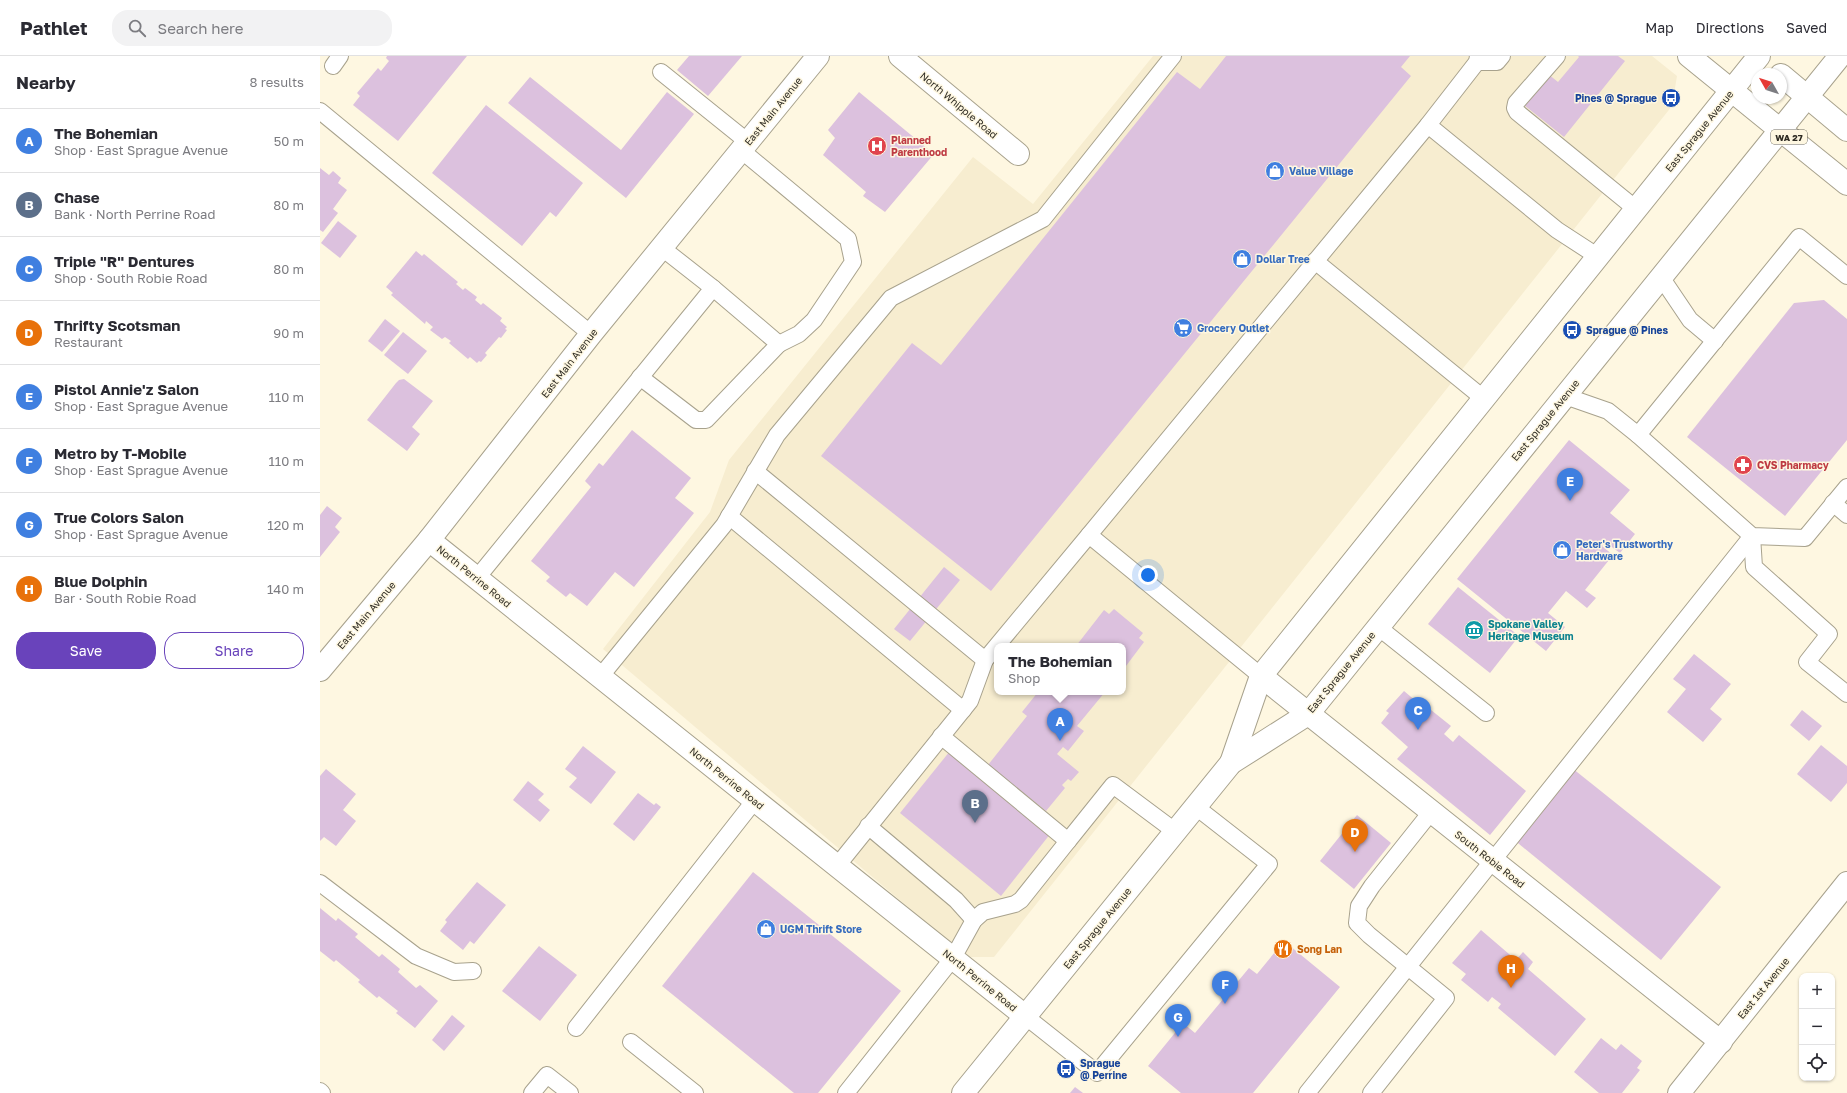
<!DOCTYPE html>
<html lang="en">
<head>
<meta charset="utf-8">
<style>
	:root { --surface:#fff; --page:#f2f2f3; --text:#2b2b33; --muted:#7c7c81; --line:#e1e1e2; --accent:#6943bb }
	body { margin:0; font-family:"Golos Text",sans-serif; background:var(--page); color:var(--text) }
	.controls { position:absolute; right:12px; bottom:12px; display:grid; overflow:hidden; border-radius:8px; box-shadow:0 1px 3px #0004 }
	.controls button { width:36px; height:36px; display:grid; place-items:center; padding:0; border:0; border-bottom:1px solid var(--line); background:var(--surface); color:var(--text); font:20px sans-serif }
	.compass { position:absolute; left:1431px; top:12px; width:36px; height:36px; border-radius:50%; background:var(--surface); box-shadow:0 1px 3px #0004; rotate:309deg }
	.you { position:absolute; left:828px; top:519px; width:14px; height:14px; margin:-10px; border:3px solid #fff; border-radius:50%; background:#1a73e8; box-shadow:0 0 0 6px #1a73e833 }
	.badge { display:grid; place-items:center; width:26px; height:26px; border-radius:50%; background:var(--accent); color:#fff; font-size:13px; font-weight:700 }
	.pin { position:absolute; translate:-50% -33px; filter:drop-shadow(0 1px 2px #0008) }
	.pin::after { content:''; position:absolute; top:21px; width:14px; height:12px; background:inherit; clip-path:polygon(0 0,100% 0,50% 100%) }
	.popup { position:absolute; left:674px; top:587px; width:132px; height:52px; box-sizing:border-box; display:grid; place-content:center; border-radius:8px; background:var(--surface); filter:drop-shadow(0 1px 3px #0005); font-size:13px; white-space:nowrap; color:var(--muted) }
	.popup b { font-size:15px; color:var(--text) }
	.popup::after { content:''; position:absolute; left:50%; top:100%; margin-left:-8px; border:8px solid transparent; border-top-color:var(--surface) }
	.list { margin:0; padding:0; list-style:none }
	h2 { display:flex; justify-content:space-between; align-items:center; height:52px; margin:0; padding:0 16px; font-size:17px }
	h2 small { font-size:13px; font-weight:400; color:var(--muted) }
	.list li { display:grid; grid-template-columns:26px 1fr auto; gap:12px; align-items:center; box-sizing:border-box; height:64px; padding:0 16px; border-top:1px solid var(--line) }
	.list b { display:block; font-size:15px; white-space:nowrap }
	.list p { margin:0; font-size:13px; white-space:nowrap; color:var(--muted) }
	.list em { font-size:13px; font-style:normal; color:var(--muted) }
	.actions { display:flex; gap:8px; padding:12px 16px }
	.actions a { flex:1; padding:9px 0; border:1px solid var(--accent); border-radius:16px; text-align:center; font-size:14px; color:var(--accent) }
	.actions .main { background:var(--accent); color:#fff }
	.icon { flex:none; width:22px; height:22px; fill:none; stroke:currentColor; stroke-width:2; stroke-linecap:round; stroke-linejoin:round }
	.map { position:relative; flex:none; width:1527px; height:1037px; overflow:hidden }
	header { display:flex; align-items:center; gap:24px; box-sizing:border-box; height:56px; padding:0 20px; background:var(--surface); border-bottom:1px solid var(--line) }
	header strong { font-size:19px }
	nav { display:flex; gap:22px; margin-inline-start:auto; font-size:14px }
	.search { width:280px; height:36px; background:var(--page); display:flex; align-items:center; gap:10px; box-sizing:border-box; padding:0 14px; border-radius:16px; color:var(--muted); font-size:15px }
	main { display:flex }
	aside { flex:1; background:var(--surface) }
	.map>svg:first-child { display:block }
	.built { fill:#f7edd0; fill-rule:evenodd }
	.building { fill:#dcc1de }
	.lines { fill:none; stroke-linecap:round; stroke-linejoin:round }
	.service-casing { stroke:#a8a28d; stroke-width:18 }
	.minor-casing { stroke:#a8a28d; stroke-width:24 }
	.primary-casing { stroke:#a8a28d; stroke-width:24 }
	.service { stroke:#fff; stroke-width:16 }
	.minor { stroke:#fff; stroke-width:22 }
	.primary { stroke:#fff; stroke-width:22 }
	.labels { text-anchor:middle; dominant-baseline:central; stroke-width:3; stroke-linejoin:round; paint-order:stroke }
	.shield { fill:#fef7e1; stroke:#6c685c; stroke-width:1 }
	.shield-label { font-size:9px; font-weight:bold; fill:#2e2b23 }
	.transit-label { font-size:10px; font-weight:bold; fill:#164399; stroke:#fef7e1; text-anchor:start }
	.street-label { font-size:10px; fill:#2e2b23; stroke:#fef7e1 }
	.health-label { font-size:10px; font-weight:bold; fill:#be3a42; stroke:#fef7e1; text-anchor:start }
	.shop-label { font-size:10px; font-weight:bold; fill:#366cbe; stroke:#fef7e1; text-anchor:start }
	.culture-label { font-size:10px; font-weight:bold; fill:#0d838f; stroke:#fef7e1; text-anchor:start }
	.food-label { font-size:10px; font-weight:bold; fill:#c56008; stroke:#fef7e1; text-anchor:start }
</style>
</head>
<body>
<header>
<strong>Pathlet</strong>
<div class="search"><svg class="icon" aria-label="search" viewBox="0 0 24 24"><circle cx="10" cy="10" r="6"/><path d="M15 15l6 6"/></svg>Search here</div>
<nav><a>Map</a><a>Directions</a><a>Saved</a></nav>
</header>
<main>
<aside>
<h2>Nearby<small>8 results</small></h2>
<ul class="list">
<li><span class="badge" style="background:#3f7fe0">A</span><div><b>The Bohemian</b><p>Shop · East Sprague Avenue</p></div><em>50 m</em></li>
<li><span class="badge" style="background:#5c6f8a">B</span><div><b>Chase</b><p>Bank · North Perrine Road</p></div><em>80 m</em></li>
<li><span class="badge" style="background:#3f7fe0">C</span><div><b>Triple &quot;R&quot; Dentures</b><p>Shop · South Robie Road</p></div><em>80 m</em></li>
<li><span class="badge" style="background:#e8710a">D</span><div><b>Thrifty Scotsman</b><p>Restaurant</p></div><em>90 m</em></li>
<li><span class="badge" style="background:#3f7fe0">E</span><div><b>Pistol Annie'z Salon</b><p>Shop · East Sprague Avenue</p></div><em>110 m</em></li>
<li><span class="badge" style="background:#3f7fe0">F</span><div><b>Metro by T-Mobile</b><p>Shop · East Sprague Avenue</p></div><em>110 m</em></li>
<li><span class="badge" style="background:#3f7fe0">G</span><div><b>True Colors Salon</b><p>Shop · East Sprague Avenue</p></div><em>120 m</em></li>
<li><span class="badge" style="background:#e8710a">H</span><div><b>Blue Dolphin</b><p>Bar · South Robie Road</p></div><em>140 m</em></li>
</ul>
<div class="actions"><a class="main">Save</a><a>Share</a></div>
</aside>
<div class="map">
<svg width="1527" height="1037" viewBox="0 0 1527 1037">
	<rect width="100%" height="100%" fill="#fef7e1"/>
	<path class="built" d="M833 0H1332L1357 20 1352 50 674 901H647L283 593 390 456 409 404 653 101 713 148ZM677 590H803V636H677Z"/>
	<g class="building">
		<path d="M67 0H147L78 85 33 49 40 40 37 37 58 12 61 15 69 5 66 2Z"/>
		<path d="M369 0H422L388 40 357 14Z"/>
		<path d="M906 0H1090L1081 11 1091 20 671 535 501 400 592 287 621 309 857 16 880 33Z"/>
		<path d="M1258 0H1298L1305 5 1244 81 1204 49 1228 18 1238 26 1259 1Z"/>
		<path d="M210 21 301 94 347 36 374 58 306 142 188 47Z"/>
		<path d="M539 36 614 98 565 156 543 140 546 136 503 99 515 82 508 74Z"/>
		<path d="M166 49 263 127 236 161 230 156 202 190 112 117Z"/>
		<path d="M0 112 9 119 13 115 21 122 18 127 27 134 13 153 18 157 3 176 0 174Z"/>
		<path d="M18 165 37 180 20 202 1 187Z"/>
		<path d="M96 195 102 200 104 198 138 226 136 228 143 234 145 232 157 241 155 244 161 249 163 247 182 262 180 265 187 271 185 273 187 274 181 282 179 281 165 297 167 299 161 306 159 305 157 307 150 301 148 303 129 287 131 285 125 281 122 283 110 274 113 271 106 265 105 268 71 239 73 237 66 231Z"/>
		<path d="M1504 244 1527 263V384L1465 460 1367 381 1474 247Z"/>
		<path d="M65 263 80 275 62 296 48 285Z"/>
		<path d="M83 276 107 295 88 318 64 299Z"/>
		<path d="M84 323 113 345 92 371 100 378 87 395 47 364 76 327 79 324Z"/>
		<path d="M312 374 371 422 355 442 374 457 314 531 295 516 267 550 250 537 246 541 226 525 230 521 211 505 271 431 265 425 279 407 283 410Z"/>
		<path d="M1249 384 1310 434 1290 457 1315 478 1300 497 1285 486 1282 490 1293 499 1265 534 1276 542 1267 552 1246 535 1228 557 1245 571 1226 595 1137 523Z"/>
		<path d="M7 450 22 462 15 471 20 476 0 501V459Z"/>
		<path d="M624 511 640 524 590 585 574 573Z"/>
		<path d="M1138 531 1199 580 1170 617 1108 568Z"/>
		<path d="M794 553 823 577 819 582 824 586 803 614V590H756L784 554 789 558Z"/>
		<path d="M1374 598 1411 628 1390 653 1402 663 1383 686 1347 656 1366 633 1353 623Z"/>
		<path d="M1084 635 1110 657 1111 654 1131 670 1124 678 1133 686 1139 679 1206 735 1170 779 1077 703 1088 691 1061 667 1069 657 1066 655Z"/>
		<path d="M718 636H785L757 670 764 675 748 695 743 691 737 698 759 716 751 725 748 723 742 729 745 732 726 755 668 709 707 660 702 656Z"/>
		<path d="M1482 654 1502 670 1489 685 1470 669Z"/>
		<path d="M1501 689 1527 710V727L1511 746 1477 718Z"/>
		<path d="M263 690 296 716 271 748 249 731 257 722 245 713Z"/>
		<path d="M630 695 731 777 681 840 580 757Z"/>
		<path d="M1252 712 1401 831 1341 904 1193 783Z"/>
		<path d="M6 713 36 738 23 754 36 765 16 790 4 781 0 785V720Z"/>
		<path d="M208 725 224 738 218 744 230 754 220 766 193 744Z"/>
		<path d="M318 737 334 749 336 747 341 751 314 785 293 768Z"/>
		<path d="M1037 759 1071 787 1034 833 1000 805Z"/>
		<path d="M433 816 581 935 498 1037H474L342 930Z"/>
		<path d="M157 826 186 849 154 888 150 885 143 894 120 875 127 866 125 864Z"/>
		<path d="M0 852 16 865 18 862 38 878 35 881 59 901 62 898 80 913 78 916 96 932 100 929 118 945 95 972 76 957 78 955 59 940 57 942 38 926 40 924 16 904 14 906 0 895Z"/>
		<path d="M1161 874 1196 904 1203 896 1213 906 1208 913 1266 963 1235 1000 1178 952 1181 948 1172 941 1168 946 1141 924 1146 918 1132 907Z"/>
		<path d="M964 885 1020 931 933 1037H861L828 1010 863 967 875 977 929 912 937 918Z"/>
		<path d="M219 890 257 919 220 965 182 935Z"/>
		<path d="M132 959 145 970 124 995 112 984Z"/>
		<path d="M1281 982 1296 994 1301 988 1322 1005 1317 1012 1320 1014 1302 1037H1279L1254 1016Z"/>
		<path d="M755 1031 763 1037H750Z"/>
	</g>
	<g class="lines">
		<g class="service-casing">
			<g id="service">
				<path d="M1237 0 1196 47 1195 52 1197 56 1316 153"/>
				<path d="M1157 6H1177L1182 0"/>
				<path d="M13 10 20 0"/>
				<path d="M341 16 428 86"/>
				<path d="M0 55 271 278"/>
				<path d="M1108 69 1237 174 1277 200"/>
				<path d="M421 94 528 183 533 206 494 264 479 278 459 288"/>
				<path d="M995 205 1163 342"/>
				<path d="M1341 221 1370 264 1395 285"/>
				<path d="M320 321 376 364H386L459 288 393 232"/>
				<path d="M1245 340 1288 355 1318 379 1479 181 1527 220"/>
				<path d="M1318 379 1432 480 1485 482 1527 431"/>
				<path d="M435 415 665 604"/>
				<path d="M1513 447 1527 459"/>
				<path d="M409 460 643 654"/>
				<path d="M1432 480 1434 511 1509 578 1487 606 1527 638"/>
				<path d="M157 522 393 232 342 192"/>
				<path d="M1058 571 1166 657"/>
				<path d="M941 620 769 479 1108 69 1157 6 1158 0"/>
				<path d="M280 621 404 469 457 379 571 242 723 163 853 0"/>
				<path d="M548 770 636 844 654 864"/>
				<path d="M748 785 793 729 856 776"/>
				<path d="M517 810 650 645 665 604 769 479"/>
				<path d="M0 827 96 900 134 916 153 915"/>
				<path d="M705 960 777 1017 949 808 876 751"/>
				<path d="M256 972 435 744"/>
				<path d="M311 986 375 1037"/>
				<path d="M0 1035 2 1037"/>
				<path d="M212 1037 227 1019 250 1037"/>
				<path d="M526 1037 633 902 654 864 663 856 695 848 701 844 748 785 621 680"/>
				<path d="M987 1037 1432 480"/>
				<path d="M1051 1037 1126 942 1049 879 1037 867 1039 850 1052 830 1111 756"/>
			</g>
		</g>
		<g class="minor-casing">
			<g id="minor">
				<path d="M580 0 698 98"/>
				<path d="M109 484 705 960"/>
				<path d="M0 614 109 484 271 278 498 0"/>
				<path d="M941 620 1401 986"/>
				<path d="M1359 1037 1527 827"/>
			</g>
		</g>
		<g class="primary-casing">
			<g id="primary">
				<path d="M1369 0 1527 128"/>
				<path d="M1461 19 1527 74"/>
				<path d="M911 707 941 620 1439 0"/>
				<path d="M643 1037 911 707 988 658 1520 0"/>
			</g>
		</g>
		<use href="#service" class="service"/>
		<use href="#minor" class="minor"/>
		<use href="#primary" class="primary"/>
	</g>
	<defs>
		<g id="bus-disc" transform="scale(1)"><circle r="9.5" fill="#1a4fb4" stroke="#fef7e1"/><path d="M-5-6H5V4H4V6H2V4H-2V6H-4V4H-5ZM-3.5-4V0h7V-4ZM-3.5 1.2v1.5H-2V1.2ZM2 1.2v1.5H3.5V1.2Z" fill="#fff"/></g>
		<g id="hospital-disc" transform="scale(1)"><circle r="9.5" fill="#e0444e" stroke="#fef7e1"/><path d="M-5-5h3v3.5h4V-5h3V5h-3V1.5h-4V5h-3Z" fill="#fff"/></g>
		<g id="shop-disc" transform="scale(1)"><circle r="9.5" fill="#3f7fe0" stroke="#fef7e1"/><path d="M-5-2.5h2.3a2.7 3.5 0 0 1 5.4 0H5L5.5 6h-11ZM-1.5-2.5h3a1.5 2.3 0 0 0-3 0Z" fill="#fff"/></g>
		<g id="supermarket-disc" transform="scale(1)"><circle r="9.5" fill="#3f7fe0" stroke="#fef7e1"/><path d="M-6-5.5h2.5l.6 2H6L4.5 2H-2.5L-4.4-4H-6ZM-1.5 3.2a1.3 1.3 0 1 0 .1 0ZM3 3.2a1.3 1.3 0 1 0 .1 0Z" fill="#fff"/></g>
		<g id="pharmacy-disc" transform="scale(1)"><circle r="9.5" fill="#e0444e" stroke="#fef7e1"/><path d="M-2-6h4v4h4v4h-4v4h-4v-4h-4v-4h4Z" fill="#fff"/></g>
		<g id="museum-disc" transform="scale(1)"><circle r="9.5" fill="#0f9aa8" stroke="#fef7e1"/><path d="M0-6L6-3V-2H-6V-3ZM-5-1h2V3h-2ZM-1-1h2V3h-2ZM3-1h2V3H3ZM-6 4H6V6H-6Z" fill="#fff"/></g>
		<g id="restaurant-disc" transform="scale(1)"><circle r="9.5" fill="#e8710a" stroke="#fef7e1"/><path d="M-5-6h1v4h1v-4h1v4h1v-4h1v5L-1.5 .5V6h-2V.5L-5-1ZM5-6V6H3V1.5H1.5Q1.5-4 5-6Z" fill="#fff"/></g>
	</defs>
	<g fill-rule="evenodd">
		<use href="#bus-disc" x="1351" y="42"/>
		<use href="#hospital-disc" x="557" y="90"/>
		<use href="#shop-disc" x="955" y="115"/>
		<use href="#shop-disc" x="922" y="203"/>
		<use href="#supermarket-disc" x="863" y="272"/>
		<use href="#bus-disc" x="1252" y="274"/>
		<use href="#pharmacy-disc" x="1423" y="409"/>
		<use href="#shop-disc" x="1242" y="494"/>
		<use href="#museum-disc" x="1154" y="574"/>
		<use href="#shop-disc" x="446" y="873"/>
		<use href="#restaurant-disc" x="963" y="893"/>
		<use href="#bus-disc" x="746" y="1013"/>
	</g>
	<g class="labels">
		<rect class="shield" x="1451" y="74" width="36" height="14" rx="3"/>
		<g class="shield-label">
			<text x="1469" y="81">WA 27</text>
		</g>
		<g class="transit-label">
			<text x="1337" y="42" text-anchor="end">Pines @ Sprague</text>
			<text x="1266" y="274">Sprague @ Pines</text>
			<text x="760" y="1007">Sprague<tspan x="760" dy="12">@ Perrine</tspan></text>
		</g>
		<g class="street-label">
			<text transform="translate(639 49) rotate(40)">North Whipple Road</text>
			<text transform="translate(453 55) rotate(-51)">East Main Avenue</text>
			<text transform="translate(1379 75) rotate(-51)">East Sprague Avenue</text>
			<text transform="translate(249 307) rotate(-52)">East Main Avenue</text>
			<text transform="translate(1225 364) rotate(-51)">East Sprague Avenue</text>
			<text transform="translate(154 520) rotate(39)">North Perrine Road</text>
			<text transform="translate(46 559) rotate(-50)">East Main Avenue</text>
			<text transform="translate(1021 616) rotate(-51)">East Sprague Avenue</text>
			<text transform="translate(407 722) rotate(39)">North Perrine Road</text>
			<text transform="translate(1170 803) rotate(38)">South Robie Road</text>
			<text transform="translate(777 872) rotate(-51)">East Sprague Avenue</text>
			<text transform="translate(660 924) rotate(39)">North Perrine Road</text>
			<text transform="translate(1443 932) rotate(-51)">East 1st Avenue</text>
		</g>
		<g class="health-label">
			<text x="571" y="84">Planned<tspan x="571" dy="12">Parenthood</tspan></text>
			<text x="1437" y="409">CVS Pharmacy</text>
		</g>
		<g class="shop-label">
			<text x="969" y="115">Value Village</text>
			<text x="936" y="203">Dollar Tree</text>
			<text x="877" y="272">Grocery Outlet</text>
			<text x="1256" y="488">Peter's Trustworthy<tspan x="1256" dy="12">Hardware</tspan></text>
			<text x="460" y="873">UGM Thrift Store</text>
		</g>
		<g class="culture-label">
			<text x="1168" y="568">Spokane Valley<tspan x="1168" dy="12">Heritage Museum</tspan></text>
		</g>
		<g class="food-label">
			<text x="977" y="893">Song Lan</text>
		</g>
	</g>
</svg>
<div class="controls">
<button>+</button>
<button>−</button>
<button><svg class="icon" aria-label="locate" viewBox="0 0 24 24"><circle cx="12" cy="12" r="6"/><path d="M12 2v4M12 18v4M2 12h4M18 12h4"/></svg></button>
</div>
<svg class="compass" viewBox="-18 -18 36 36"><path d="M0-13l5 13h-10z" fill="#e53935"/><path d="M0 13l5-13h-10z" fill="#7c7c81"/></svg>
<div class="you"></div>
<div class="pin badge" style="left:740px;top:685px;background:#3f7fe0">A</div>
<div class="popup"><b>The Bohemian</b>Shop</div>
<div class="pin badge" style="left:655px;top:767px;background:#5c6f8a">B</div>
<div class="pin badge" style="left:1098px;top:674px;background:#3f7fe0">C</div>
<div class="pin badge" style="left:1035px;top:796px;background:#e8710a">D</div>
<div class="pin badge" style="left:1250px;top:445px;background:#3f7fe0">E</div>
<div class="pin badge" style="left:905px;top:948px;background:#3f7fe0">F</div>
<div class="pin badge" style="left:858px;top:981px;background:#3f7fe0">G</div>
<div class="pin badge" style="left:1191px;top:932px;background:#e8710a">H</div>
</div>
</main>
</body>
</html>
